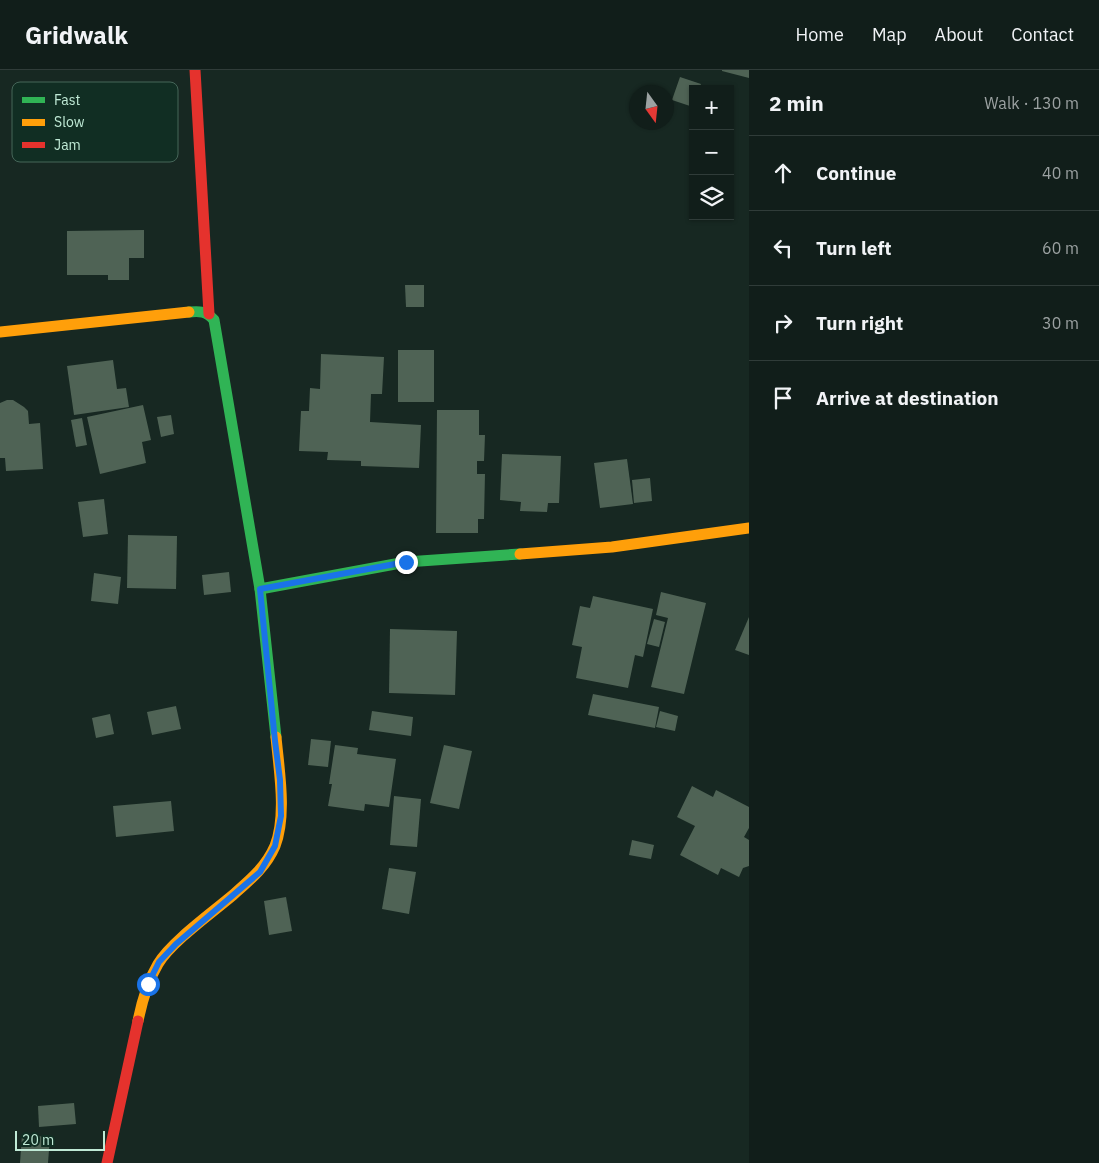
<!DOCTYPE html>
<html lang="en">
<head>
<meta charset="utf-8">
<style>
	:root { --surface:#111e1a; --page:#1e2b27; --text:#f1f3f6; --muted:#9ca2a2; --line:#303c39 }
	body { margin:0; font-family:"IBM Plex Sans",sans-serif; background:var(--page); color:var(--text) }
	.controls { position:absolute; right:15px; top:15px; display:grid; overflow:hidden; border-radius:0px; box-shadow:0 1px 4px #0004 }
	.controls button { width:45px; height:45px; display:grid; place-items:center; padding:0; border:0; border-bottom:1px solid var(--line); background:var(--surface); color:var(--text); font:25px sans-serif }
	.compass { position:absolute; left:629px; top:15px; width:45px; height:45px; border-radius:50%; background:var(--surface); box-shadow:0 1px 4px #0004; rotate:165deg }
	.scale { position:absolute; left:15px; bottom:12px; width:90px; box-sizing:border-box; padding-left:5px; border:2px solid #c0ead6; border-top:0; font-size:14px; line-height:18px; white-space:nowrap; color:#c0ead6; -webkit-text-stroke:4px #112e23; paint-order:stroke }
	.stop { position:absolute; width:15px; height:15px; margin:-11px; border:4px solid #1a73e8; border-radius:50%; background:#fff }
	.stop.end { background:#1a73e8; border-color:#fff; box-shadow:0 1px 5px #0008 }
	.list { margin:0; padding:0; list-style:none }
	h2 { display:flex; justify-content:space-between; align-items:center; height:65px; margin:0; padding:0 20px; font-size:21px }
	h2 small { font-size:16px; font-weight:400; color:var(--muted) }
	.list li { display:grid; grid-template-columns:32px 1fr auto; gap:15px; align-items:center; box-sizing:border-box; height:75px; padding:0 20px; border-top:1px solid var(--line) }
	.list b { display:block; font-size:19px; white-space:nowrap }
	.list em { font-size:16px; font-style:normal; color:var(--muted) }
	.icon { flex:none; width:28px; height:28px; fill:none; stroke:currentColor; stroke-width:2; stroke-linecap:round; stroke-linejoin:round }
	.map { position:relative; flex:none; width:749px; height:1093px; overflow:hidden }
	header { display:flex; align-items:center; gap:30px; box-sizing:border-box; height:70px; padding:0 25px; background:var(--surface); border-bottom:1px solid var(--line) }
	header strong { font-size:24px }
	nav { display:flex; gap:28px; margin-inline-start:auto; font-size:18px }
	main { display:flex }
	aside { flex:1; background:var(--surface) }
	.map>svg:first-child { display:block }
	.building { fill:#4f6355 }
	.lines { fill:none; stroke-linecap:round; stroke-linejoin:round }
	.fast { stroke:#30b455; stroke-width:11 }
	.slow { stroke:#ff9f0a; stroke-width:11 }
	.jam { stroke:#e5322d; stroke-width:11 }
	.route { stroke:#1a73e8; stroke-width:6 }
	.key { fill:#112e23; stroke:#466659; stroke-width:1 }
	.key-label { font-size:14px; fill:#c0ead6 }
</style>
</head>
<body>
<header>
<strong>Gridwalk</strong>
<nav><a>Home</a><a>Map</a><a>About</a><a>Contact</a></nav>
</header>
<main>
<div class="map">
<svg width="749" height="1093" viewBox="0 0 749 1093">
	<rect width="100%" height="100%" fill="#172822"/>
	<g class="building">
		<path d="M722 0H749V8L722 1Z"/>
		<path d="M680 7 701 14 699 19H693V37L672 30Z"/>
		<path d="M144 160V188H129V210H108V205H67V161Z"/>
		<path d="M405 215H424V237H406Z"/>
		<rect x="398" y="280" width="36" height="52"/>
		<path d="M321 284 384 287 382 324H371L370 352 421 355 419 398 361 396V391L327 390 328 382 299 381 301 341H309L310 318 320 319Z"/>
		<path d="M113 290 117 319 126 318 129 337 74 345 67 296Z"/>
		<path d="M7 330H13L24 337 28 341 29 354 40 353 43 399 6 401 5 388H0V333Z"/>
		<path d="M143 335 151 370 142 372 146 393 100 404 87 347Z"/>
		<path d="M437 340H479V365H485L484 391H477V404H485L484 449H478V463H436Z"/>
		<path d="M171 345 174 364 161 367 157 347Z"/>
		<path d="M82 348 87 375 76 377 71 350Z"/>
		<path d="M502 384 561 386 559 433H548L547 442 520 441 521 432 500 430Z"/>
		<path d="M627 389 633 434 600 438 594 393Z"/>
		<path d="M650 408 652 431 634 433 632 410Z"/>
		<path d="M104 429 108 464 83 467 78 432Z"/>
		<path d="M128 465 177 466 176 519 127 518Z"/>
		<path d="M229 502 231 522 204 525 202 505Z"/>
		<path d="M94 503 121 507 118 534 91 531Z"/>
		<path d="M661 522 706 533 684 624 651 617 668 548 656 545Z"/>
		<path d="M593 526 653 539 643 587 635 585 628 618 576 608 582 577 572 575 580 536 590 538Z"/>
		<path d="M749 547V585L735 580Z"/>
		<path d="M654 549 665 552 659 577 647 574Z"/>
		<path d="M390 559 457 561 455 625 389 623Z"/>
		<path d="M593 624 659 637 655 658 588 645Z"/>
		<path d="M176 636 181 659 152 665 147 642Z"/>
		<path d="M372 641 413 647 411 666 369 660Z"/>
		<path d="M660 641 678 646 675 661 656 657Z"/>
		<path d="M110 644 114 664 96 668 92 648Z"/>
		<path d="M311 669 331 671 328 697 308 695Z"/>
		<path d="M335 675 358 678 357 684 396 689 389 737 365 734 364 741 328 736 332 714H329Z"/>
		<path d="M444 675 472 681 459 739 430 733Z"/>
		<path d="M692 716 713 727 716 720 749 737V758L744 767 749 770V796L743 798 739 807 721 798 718 805 680 785 695 756 677 747Z"/>
		<path d="M394 726 421 729 417 777 390 775Z"/>
		<path d="M171 731 174 761 116 767 113 736Z"/>
		<path d="M632 770 654 775 651 789 629 785Z"/>
		<path d="M389 798 416 802 409 844 382 839Z"/>
		<path d="M286 827 292 861 269 865 264 831Z"/>
		<path d="M74 1033 76 1054 39 1057 38 1036Z"/>
		<path d="M22 1065 50 1067 48 1093H20Z"/>
	</g>
	<g class="lines">
		<g class="fast">
			<path d="M189 242C200 241 206 241 214 250L260 519 276 667"/>
			<path d="M260 519 406 492 520 484"/>
		</g>
		<g class="slow">
			<path d="M0 262 189 242"/>
			<path d="M520 484 612 477 749 458"/>
			<path d="M138 951C142 931 148 911 158 894 171 872 213 842 233 825 250 810 266 797 275 776 287 745 279 700 276 667"/>
		</g>
		<g class="jam">
			<path d="M195 0 209 244"/>
			<path d="M107 1093 138 951"/>
		</g>
	</g>
	<g class="lines">
		<path class="route" d="M148 914 159 892 176 874 260 802 275 776 281 746 280 710 275 671 260 519 406 492"/>
	</g>
	<rect x="12" y="12" width="166" height="80" rx="8" class="key"/>
	<rect x="22" y="27" width="23" height="6" fill="#30b455"/>
	<rect x="22" y="49" width="23" height="7" fill="#ff9f0a"/>
	<rect x="22" y="72" width="23" height="6" fill="#e5322d"/>
	<g class="key-label">
		<text x="54" y="35">Fast</text>
		<text x="54" y="57">Slow</text>
		<text x="54" y="80">Jam</text>
	</g>
</svg>
<div class="controls">
<button>+</button>
<button>−</button>
<button><svg class="icon" aria-label="layers" viewBox="0 0 24 24"><path d="M12 4l9 5-9 5-9-5zM3 14l9 5 9-5"/></svg></button>
</div>
<svg class="compass" viewBox="-18 -18 36 36"><path d="M0-13l5 13h-10z" fill="#e53935"/><path d="M0 13l5-13h-10z" fill="#9ca2a2"/></svg>
<div class="scale">20 m</div>
<div class="stop" style="left:148px;top:914px"></div>
<div class="stop end" style="left:406px;top:492px"></div>
</div>
<aside>
<h2>2 min<small>Walk · 130 m</small></h2>
<ul class="list">
<li><svg class="icon" aria-label="ahead" viewBox="0 0 24 24"><path d="M12 20V5M6 11l6-6 6 6"/></svg><div><b>Continue</b></div><em>40 m</em></li>
<li><svg class="icon" aria-label="left" viewBox="0 0 24 24"><path d="M17 20v-9H6M10 6l-5 5 5 5"/></svg><div><b>Turn left</b></div><em>60 m</em></li>
<li><svg class="icon" aria-label="right" viewBox="0 0 24 24"><path d="M7 20v-9h11M14 6l5 5-5 5"/></svg><div><b>Turn right</b></div><em>30 m</em></li>
<li><svg class="icon" aria-label="arrive" viewBox="0 0 24 24"><path d="M6 21V4h12l-3 4 3 4H6"/></svg><div><b>Arrive at destination</b></div></li>
</ul>
</aside>
</main>
</body>
</html>
